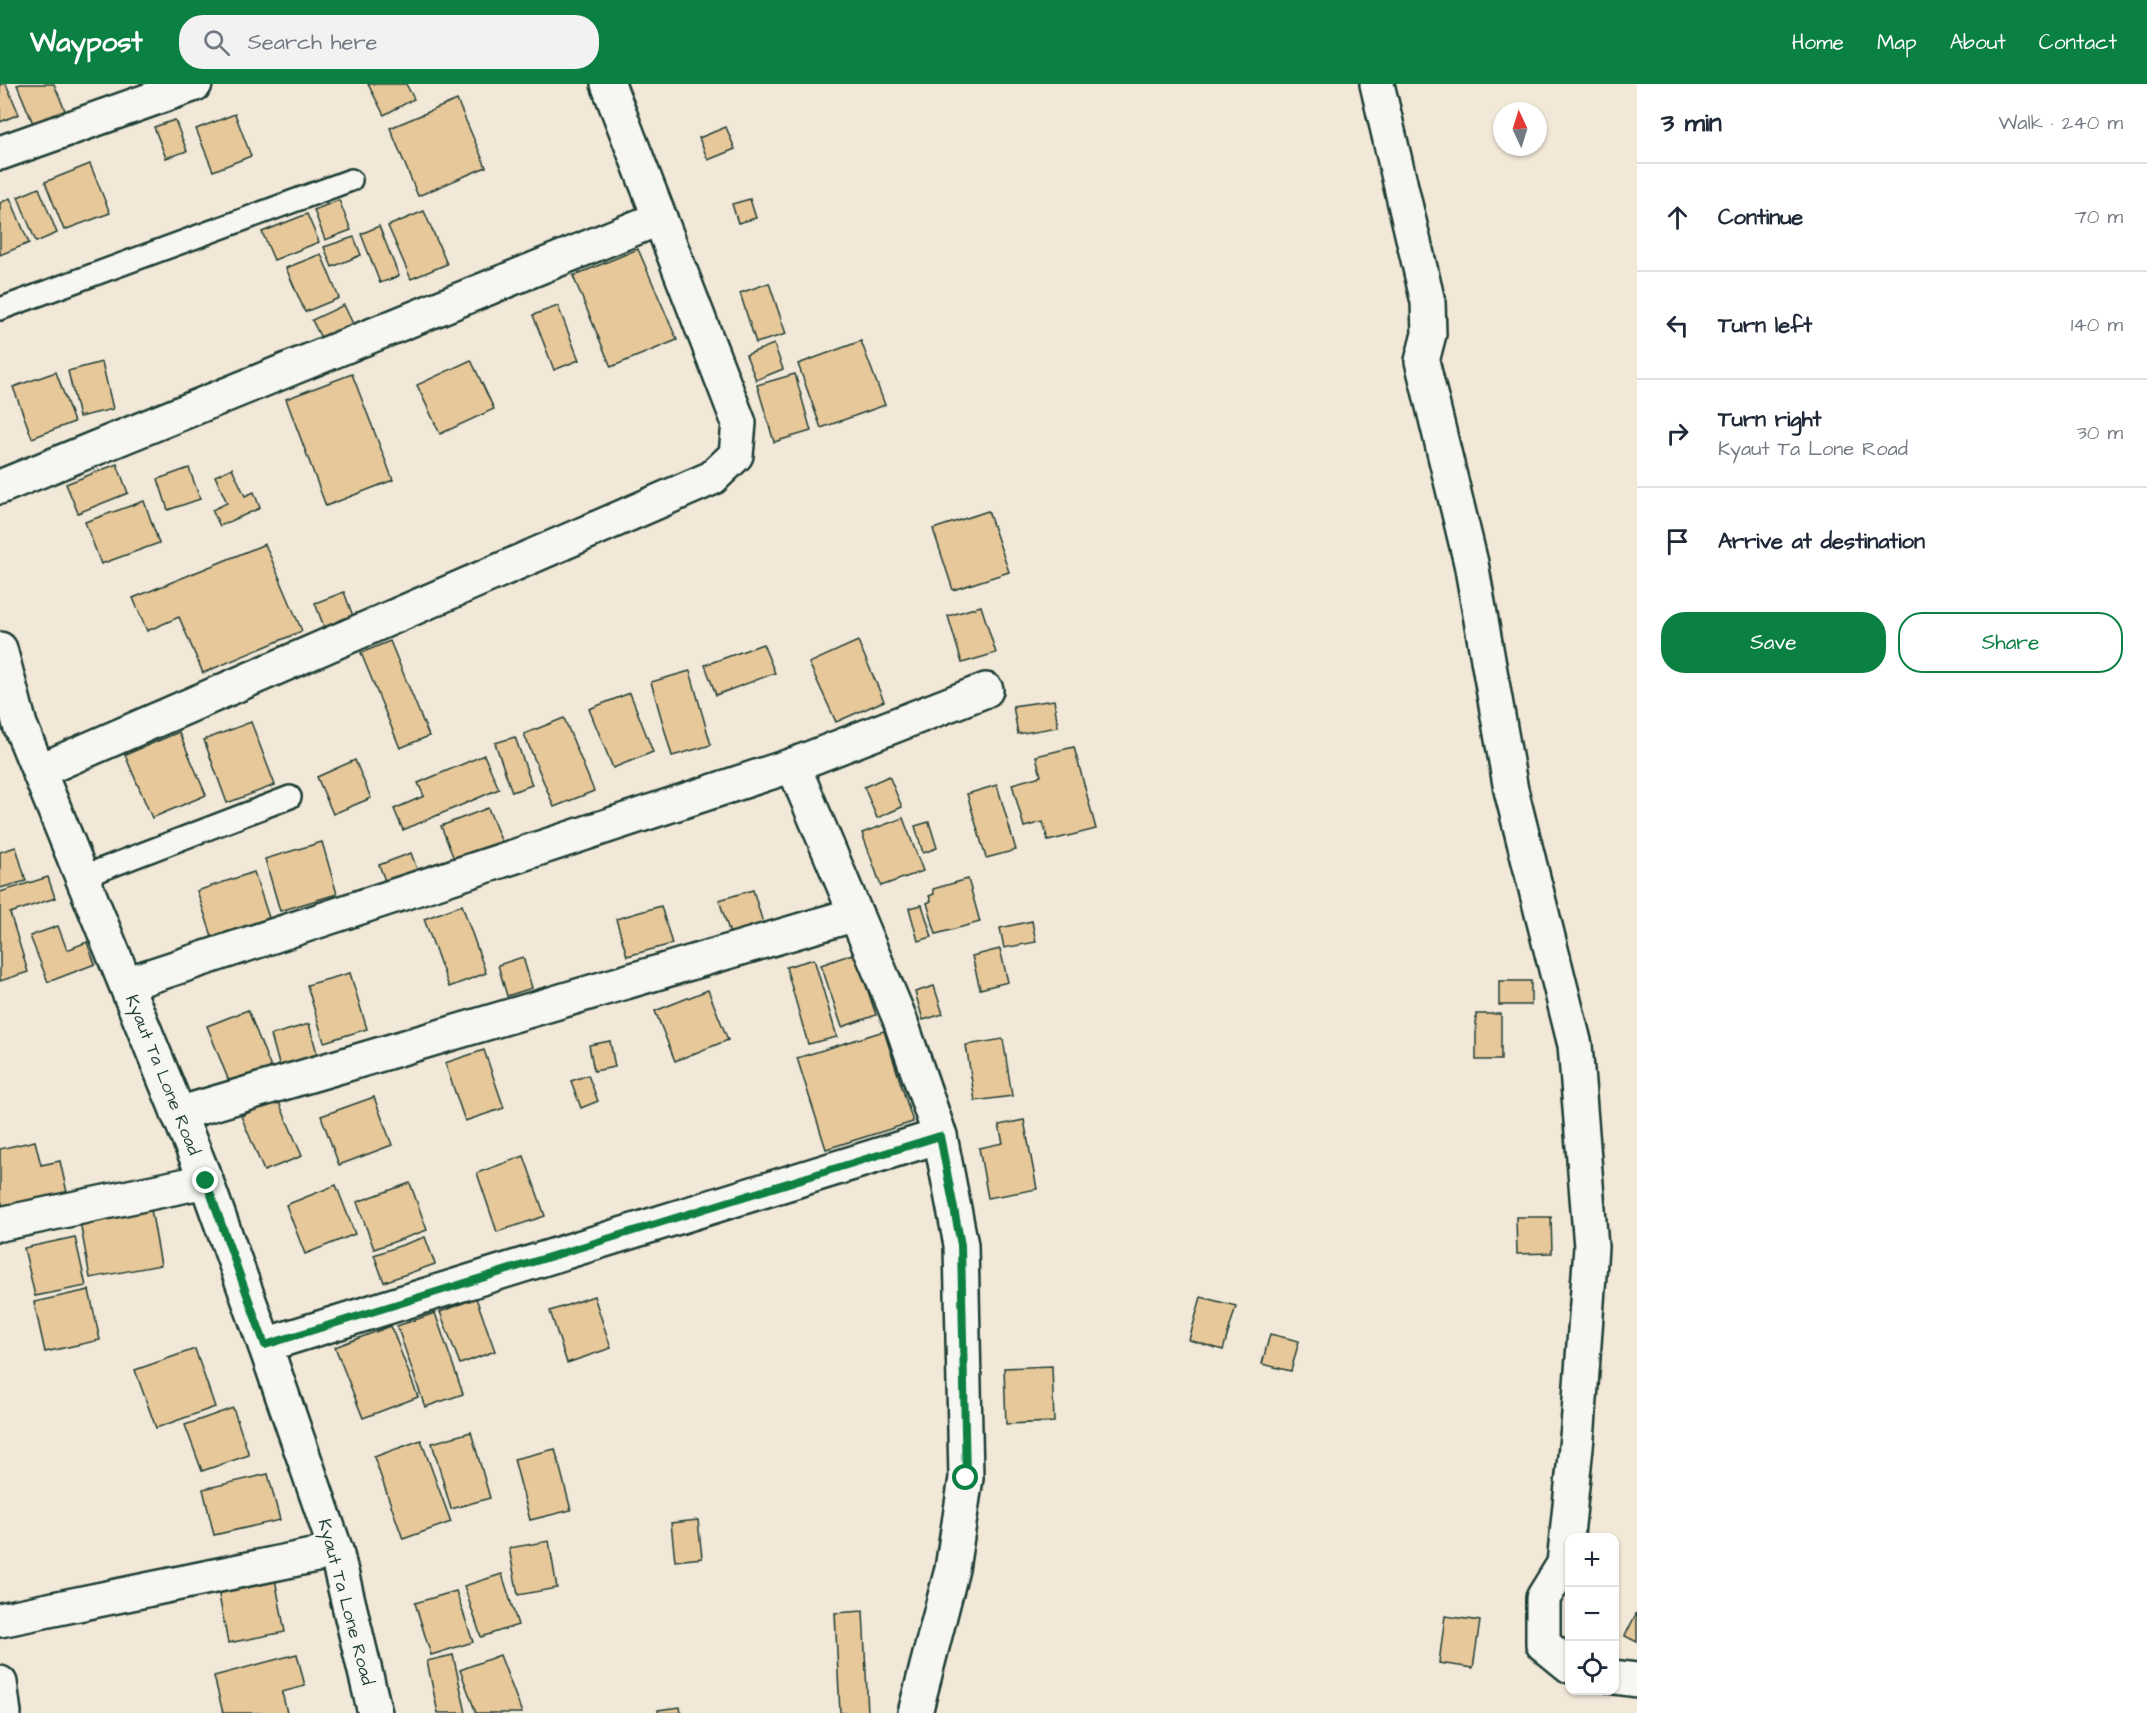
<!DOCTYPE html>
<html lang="en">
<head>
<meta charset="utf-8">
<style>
	:root { --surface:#fff; --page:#f2f2f3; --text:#1f2937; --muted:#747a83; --line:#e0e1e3; --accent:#0b8043 }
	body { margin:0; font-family:"Architects Daughter",sans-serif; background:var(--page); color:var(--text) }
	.controls { position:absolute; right:18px; bottom:18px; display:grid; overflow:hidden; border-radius:12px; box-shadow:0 2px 4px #0004 }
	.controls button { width:54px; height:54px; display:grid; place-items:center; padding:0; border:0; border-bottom:2px solid var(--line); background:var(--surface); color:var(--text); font:30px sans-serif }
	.compass { position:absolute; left:1493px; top:18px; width:54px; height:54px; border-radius:50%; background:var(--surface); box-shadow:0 2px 4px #0004; rotate:356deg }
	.stop { position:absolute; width:18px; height:18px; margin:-14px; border:4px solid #0b8043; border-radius:50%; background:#fff }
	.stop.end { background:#0b8043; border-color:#fff; box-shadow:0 2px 6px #0008 }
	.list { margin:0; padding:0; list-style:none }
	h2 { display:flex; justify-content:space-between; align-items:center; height:78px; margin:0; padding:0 24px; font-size:26px }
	h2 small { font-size:20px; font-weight:400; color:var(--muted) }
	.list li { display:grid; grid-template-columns:39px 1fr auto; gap:18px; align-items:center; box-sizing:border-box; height:108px; padding:0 24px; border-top:2px solid var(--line) }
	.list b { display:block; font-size:22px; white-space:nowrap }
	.list p { margin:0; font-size:20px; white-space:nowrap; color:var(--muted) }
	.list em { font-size:20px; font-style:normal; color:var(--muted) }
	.actions { display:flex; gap:12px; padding:18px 24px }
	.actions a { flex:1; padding:14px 0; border:2px solid var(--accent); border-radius:24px; text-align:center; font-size:21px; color:var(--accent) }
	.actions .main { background:var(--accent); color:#fff }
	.icon { flex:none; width:33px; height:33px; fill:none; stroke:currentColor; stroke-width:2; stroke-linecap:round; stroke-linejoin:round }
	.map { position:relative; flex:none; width:1637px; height:1629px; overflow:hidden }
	header { display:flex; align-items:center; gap:36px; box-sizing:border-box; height:84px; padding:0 30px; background:var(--accent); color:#fff }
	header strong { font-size:28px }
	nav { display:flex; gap:33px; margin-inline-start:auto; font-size:21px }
	.search { width:420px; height:54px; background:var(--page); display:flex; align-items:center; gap:15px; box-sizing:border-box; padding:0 21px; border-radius:24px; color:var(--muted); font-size:22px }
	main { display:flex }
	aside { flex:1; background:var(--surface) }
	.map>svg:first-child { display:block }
	.building { fill:#e7c89a; stroke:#1f3d34; stroke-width:1.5 }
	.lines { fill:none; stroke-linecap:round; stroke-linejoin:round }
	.lane-casing { stroke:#1f3d34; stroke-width:26 }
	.street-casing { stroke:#1f3d34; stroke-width:38 }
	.secondary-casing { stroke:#1f3d34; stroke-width:38 }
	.lane { stroke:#f6f6f2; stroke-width:21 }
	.street { stroke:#f6f6f2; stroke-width:33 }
	.secondary { stroke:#f6f6f2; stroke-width:33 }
	.route { stroke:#0b8043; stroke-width:8 }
	.labels { text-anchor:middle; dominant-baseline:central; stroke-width:4.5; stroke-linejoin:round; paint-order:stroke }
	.street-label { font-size:18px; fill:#1f3d34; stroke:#f6f6f2 }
</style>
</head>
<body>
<header>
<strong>Waypost</strong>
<div class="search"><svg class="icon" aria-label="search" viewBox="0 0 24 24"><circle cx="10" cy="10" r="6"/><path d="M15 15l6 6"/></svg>Search here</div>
<nav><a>Home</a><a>Map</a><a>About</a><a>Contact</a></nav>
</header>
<main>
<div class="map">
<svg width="1637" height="1629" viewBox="0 0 1637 1629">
	<rect width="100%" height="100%" fill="#f2e8d8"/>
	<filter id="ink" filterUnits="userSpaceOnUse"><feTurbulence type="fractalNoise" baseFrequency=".0167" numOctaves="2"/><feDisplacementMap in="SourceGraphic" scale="12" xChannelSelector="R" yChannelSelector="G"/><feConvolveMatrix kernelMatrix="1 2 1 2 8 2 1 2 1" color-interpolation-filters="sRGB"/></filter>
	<g filter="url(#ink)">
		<g class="building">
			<path d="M0 0H6L19 30 0 38Z"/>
			<path d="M21 0H54L69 36 37 49 17 1Z"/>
			<path d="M368 0H406L414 15 384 31Z"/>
			<path d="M457 16 486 83 418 112 390 44Z"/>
			<path d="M235 30 251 72 213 87 196 45Z"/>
			<path d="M175 36 187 67 166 74 154 43Z"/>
			<path d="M726 43 735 65 708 76 699 54Z"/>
			<path d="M90 80 110 129 64 146 45 98Z"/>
			<path d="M39 104 57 149 36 158 18 113Z"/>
			<path d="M10 114 29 159 0 171V119Z"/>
			<path d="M750 115 756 134 738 139 732 120Z"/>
			<path d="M339 116 351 146 325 156 314 126Z"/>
			<path d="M424 127 447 180 411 195 388 142Z"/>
			<path d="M307 130 319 158 274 176 262 148Z"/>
			<path d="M379 142 399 192 380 199 361 150Z"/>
			<path d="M354 153 361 171 332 183 324 163Z"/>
			<path d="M638 165 677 256 611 283 573 192Z"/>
			<path d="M321 170 339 214 305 228 286 184Z"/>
			<path d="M769 199 786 250 756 259 740 209Z"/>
			<path d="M344 221 354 242 322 256 312 236Z"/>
			<path d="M558 222 579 276 554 286 533 231Z"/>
			<path d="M861 257 885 321 821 344 798 280Z"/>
			<path d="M774 260 783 285 756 296 746 271Z"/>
			<path d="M471 276 494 325 440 350 417 301Z"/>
			<path d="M102 278 113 325 79 333 68 287Z"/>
			<path d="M56 288 74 338 32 354 13 303Z"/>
			<path d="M352 290 393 396 326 422 286 315Z"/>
			<path d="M795 290 811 347 774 358 757 301Z"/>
			<path d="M117 380 128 409 78 429 66 400Z"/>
			<path d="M189 384 200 415 168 426 158 395Z"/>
			<path d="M232 384 245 412 254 408 260 424 220 442 212 426 227 419 215 392Z"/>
			<path d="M144 417 159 459 101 480 85 438Z"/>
			<path d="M988 427 1009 488 953 506 933 445Z"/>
			<path d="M265 460 302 547 203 589 179 533 147 547 133 514Z"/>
			<path d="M344 508 353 532 324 543 315 519Z"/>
			<path d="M981 522 996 569 962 579 948 532Z"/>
			<path d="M390 557 429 652 400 664 361 569Z"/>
			<path d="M858 557 884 617 836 638 809 579Z"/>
			<path d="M763 560 775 589 716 611 705 581Z"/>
			<path d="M690 587 711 661 672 672 651 598Z"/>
			<path d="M630 609 653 668 613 684 589 625Z"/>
			<path d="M1054 616 1058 643 1018 650 1013 622Z"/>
			<path d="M564 634 594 707 554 723 524 650Z"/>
			<path d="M251 638 275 701 227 719 204 656Z"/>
			<path d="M179 648 206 711 152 734 125 671Z"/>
			<path d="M515 653 532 701 512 708 495 659Z"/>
			<path d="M1074 663 1096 745 1048 757 1043 738 1024 743 1012 700 1041 692 1036 672Z"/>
			<path d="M484 671 499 705 403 746 394 725 424 712 418 699Z"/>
			<path d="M355 676 371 714 333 730 317 693Z"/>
			<path d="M889 692 902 723 877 734 864 703Z"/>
			<path d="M997 701 1016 766 986 774 967 710Z"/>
			<path d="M488 724 503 761 456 780 441 742Z"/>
			<path d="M903 734 923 787 881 802 862 749Z"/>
			<path d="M929 738 937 764 923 769 915 742Z"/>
			<path d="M322 758 337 810 280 827 265 775Z"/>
			<path d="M16 763 26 797 0 804V768Z"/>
			<path d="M411 769 421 796 389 807 379 781Z"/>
			<path d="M254 788 272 843 215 861 197 807Z"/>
			<path d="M48 793 55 814 10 829 28 888 0 897V808Z"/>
			<path d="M968 795 980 838 936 850 927 819 931 817 929 812 934 810 933 805Z"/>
			<path d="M753 806 764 842 731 853 719 816Z"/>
			<path d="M462 821 486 889 449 903 424 835Z"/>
			<path d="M922 821 932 853 918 857 909 824Z"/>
			<path d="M661 822 672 860 627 872 616 835Z"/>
			<path d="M1032 837 1036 858 1004 864 1000 844Z"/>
			<path d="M58 842 67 866 87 858 95 880 48 898 30 852Z"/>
			<path d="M1000 865 1008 898 980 905 972 872Z"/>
			<path d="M855 869 876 931 842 943 821 881Z"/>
			<path d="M523 873 532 904 507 912 498 881Z"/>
			<path d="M814 875 837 953 808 960 786 883Z"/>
			<path d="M350 889 367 945 324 958 307 901Z"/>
			<rect x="1499" y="897" width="32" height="24"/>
			<path d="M934 902 943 930 923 936 915 908Z"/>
			<path d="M708 906 728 956 675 977 655 927Z"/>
			<path d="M248 926 271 984 230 1000 207 942Z"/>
			<rect x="1476" y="930" width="25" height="46"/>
			<path d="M309 940 318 973 280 984 271 951Z"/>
			<path d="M884 947 913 1038 826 1065 797 974Z"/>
			<path d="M1003 955 1012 1012 975 1017 966 961Z"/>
			<path d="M610 957 615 983 594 987 589 961Z"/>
			<path d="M484 966 504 1024 465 1037 445 979Z"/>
			<path d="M588 991 598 1017 581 1024 571 997Z"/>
			<path d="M374 1013 392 1061 339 1081 321 1032Z"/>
			<path d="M278 1016 302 1072 264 1087 241 1032Z"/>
			<path d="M1024 1036 1037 1105 988 1114 979 1064 1003 1059 999 1041Z"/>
			<path d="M35 1057 41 1081 60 1077 68 1113 4 1127 0 1112V1065Z"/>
			<path d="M524 1072 545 1132 497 1148 477 1089Z"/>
			<path d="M410 1099 427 1146 374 1165 357 1118Z"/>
			<path d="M336 1101 355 1150 305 1170 286 1121Z"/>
			<path d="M151 1125 161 1181 90 1194 80 1137Z"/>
			<path d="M1516 1133H1551L1552 1169 1517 1170Z"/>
			<path d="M75 1153 86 1202 35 1212 24 1164Z"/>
			<path d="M425 1153 435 1180 384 1198 374 1171Z"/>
			<path d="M89 1206 100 1256 45 1268 34 1218Z"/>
			<path d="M594 1212 611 1264 567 1279 550 1227Z"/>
			<path d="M1201 1213 1236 1222 1223 1266 1189 1256Z"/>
			<path d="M476 1214 495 1267 460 1280 440 1228Z"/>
			<path d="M435 1229 463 1310 425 1323 397 1242Z"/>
			<path d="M391 1242 418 1313 363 1334 335 1263Z"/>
			<path d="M1270 1250 1299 1257 1291 1287 1262 1280Z"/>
			<path d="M195 1265 215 1323 156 1344 135 1286Z"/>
			<path d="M1052 1282 1054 1338 1006 1340 1004 1284Z"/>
			<path d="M233 1324 249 1371 202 1387 185 1341Z"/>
			<path d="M471 1348 490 1414 451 1425 432 1359Z"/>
			<path d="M421 1356 451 1438 403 1455 374 1373Z"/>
			<path d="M555 1365 571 1426 530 1436 514 1375Z"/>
			<path d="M268 1390 280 1436 214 1451 203 1405Z"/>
			<path d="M698 1436 702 1474 675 1477 671 1439Z"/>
			<path d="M549 1457 557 1504 518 1511 509 1464Z"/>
			<path d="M502 1490 518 1541 481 1553 464 1502Z"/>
			<path d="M275 1495 285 1548 228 1559 218 1506Z"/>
			<path d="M456 1507 473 1558 431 1571 415 1519Z"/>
			<path d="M863 1527 868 1629H840L835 1529Z"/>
			<path d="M1637 1528V1558L1625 1552Z"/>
			<path d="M1445 1532 1480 1537 1473 1584 1439 1579Z"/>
			<path d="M297 1570 305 1602 282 1608 287 1629H223L214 1592Z"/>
			<path d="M453 1571 466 1629H438L427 1577Z"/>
			<path d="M500 1571 522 1629H476L460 1586Z"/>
			<path d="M680 1623 681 1629H658V1626Z"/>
		</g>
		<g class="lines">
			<g class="lane-casing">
				<g id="lane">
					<path d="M0 225 351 96"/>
					<path d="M82 793 290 713"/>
				</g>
			</g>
			<g class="street-casing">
				<g id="street">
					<path d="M1377 0 1428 218 1429 250 1422 277 1471 479 1511 706 1575 961 1591 1163 1578 1343 1564 1480 1543 1514V1560L1570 1582"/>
					<path d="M0 69 195 0"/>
					<path d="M0 403 660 134"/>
					<path d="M793 681 899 933 940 1052 961 1161 966 1394 952 1485 915 1629"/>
					<path d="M39 687 712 394 736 371 739 339 608 0"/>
					<path d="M126 900 793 681 986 606"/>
					<path d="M178 1030 856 830"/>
					<path d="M0 1140 206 1097"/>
					<path d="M265 1261 940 1052"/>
					<path d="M0 1536 336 1467"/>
					<path d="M1614 1593 1637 1596"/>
					<path d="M0 1599 4 1629"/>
				</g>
			</g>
			<g class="secondary-casing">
				<path id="secondary" d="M0 565 20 641 206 1097 265 1261 336 1467 375 1629"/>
			</g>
			<use href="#lane" class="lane"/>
			<use href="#street" class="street"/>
			<use href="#secondary" class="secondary"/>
		</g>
	</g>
	<g class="lines" filter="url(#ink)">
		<path class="route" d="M206 1097 265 1261 940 1052 961 1161 966 1394"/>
	</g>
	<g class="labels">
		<g class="street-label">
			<text transform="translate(163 991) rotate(68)">Kyaut Ta Lone Road</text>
			<text transform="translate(346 1518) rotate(75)">Kyaut Ta Lone Road</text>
		</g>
	</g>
</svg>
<div class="controls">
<button>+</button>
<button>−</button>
<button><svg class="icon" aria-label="locate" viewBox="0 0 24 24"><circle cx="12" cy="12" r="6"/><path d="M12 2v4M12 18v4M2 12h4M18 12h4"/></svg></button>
</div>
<svg class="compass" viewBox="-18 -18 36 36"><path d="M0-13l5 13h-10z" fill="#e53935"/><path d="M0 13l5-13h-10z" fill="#747a83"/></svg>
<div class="stop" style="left:966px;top:1394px"></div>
<div class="stop end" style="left:206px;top:1097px"></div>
</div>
<aside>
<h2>3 min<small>Walk · 240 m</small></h2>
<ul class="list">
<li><svg class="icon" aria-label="ahead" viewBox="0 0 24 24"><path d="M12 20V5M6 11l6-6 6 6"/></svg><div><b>Continue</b></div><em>70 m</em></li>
<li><svg class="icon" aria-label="left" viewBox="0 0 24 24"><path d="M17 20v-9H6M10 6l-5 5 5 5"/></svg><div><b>Turn left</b></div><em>140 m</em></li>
<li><svg class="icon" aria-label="right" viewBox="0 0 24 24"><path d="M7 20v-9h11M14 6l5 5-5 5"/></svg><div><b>Turn right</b><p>Kyaut Ta Lone Road</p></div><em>30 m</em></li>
<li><svg class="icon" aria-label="arrive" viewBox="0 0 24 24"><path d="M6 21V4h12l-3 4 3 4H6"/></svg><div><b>Arrive at destination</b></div></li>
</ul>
<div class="actions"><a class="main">Save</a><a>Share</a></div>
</aside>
</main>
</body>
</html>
